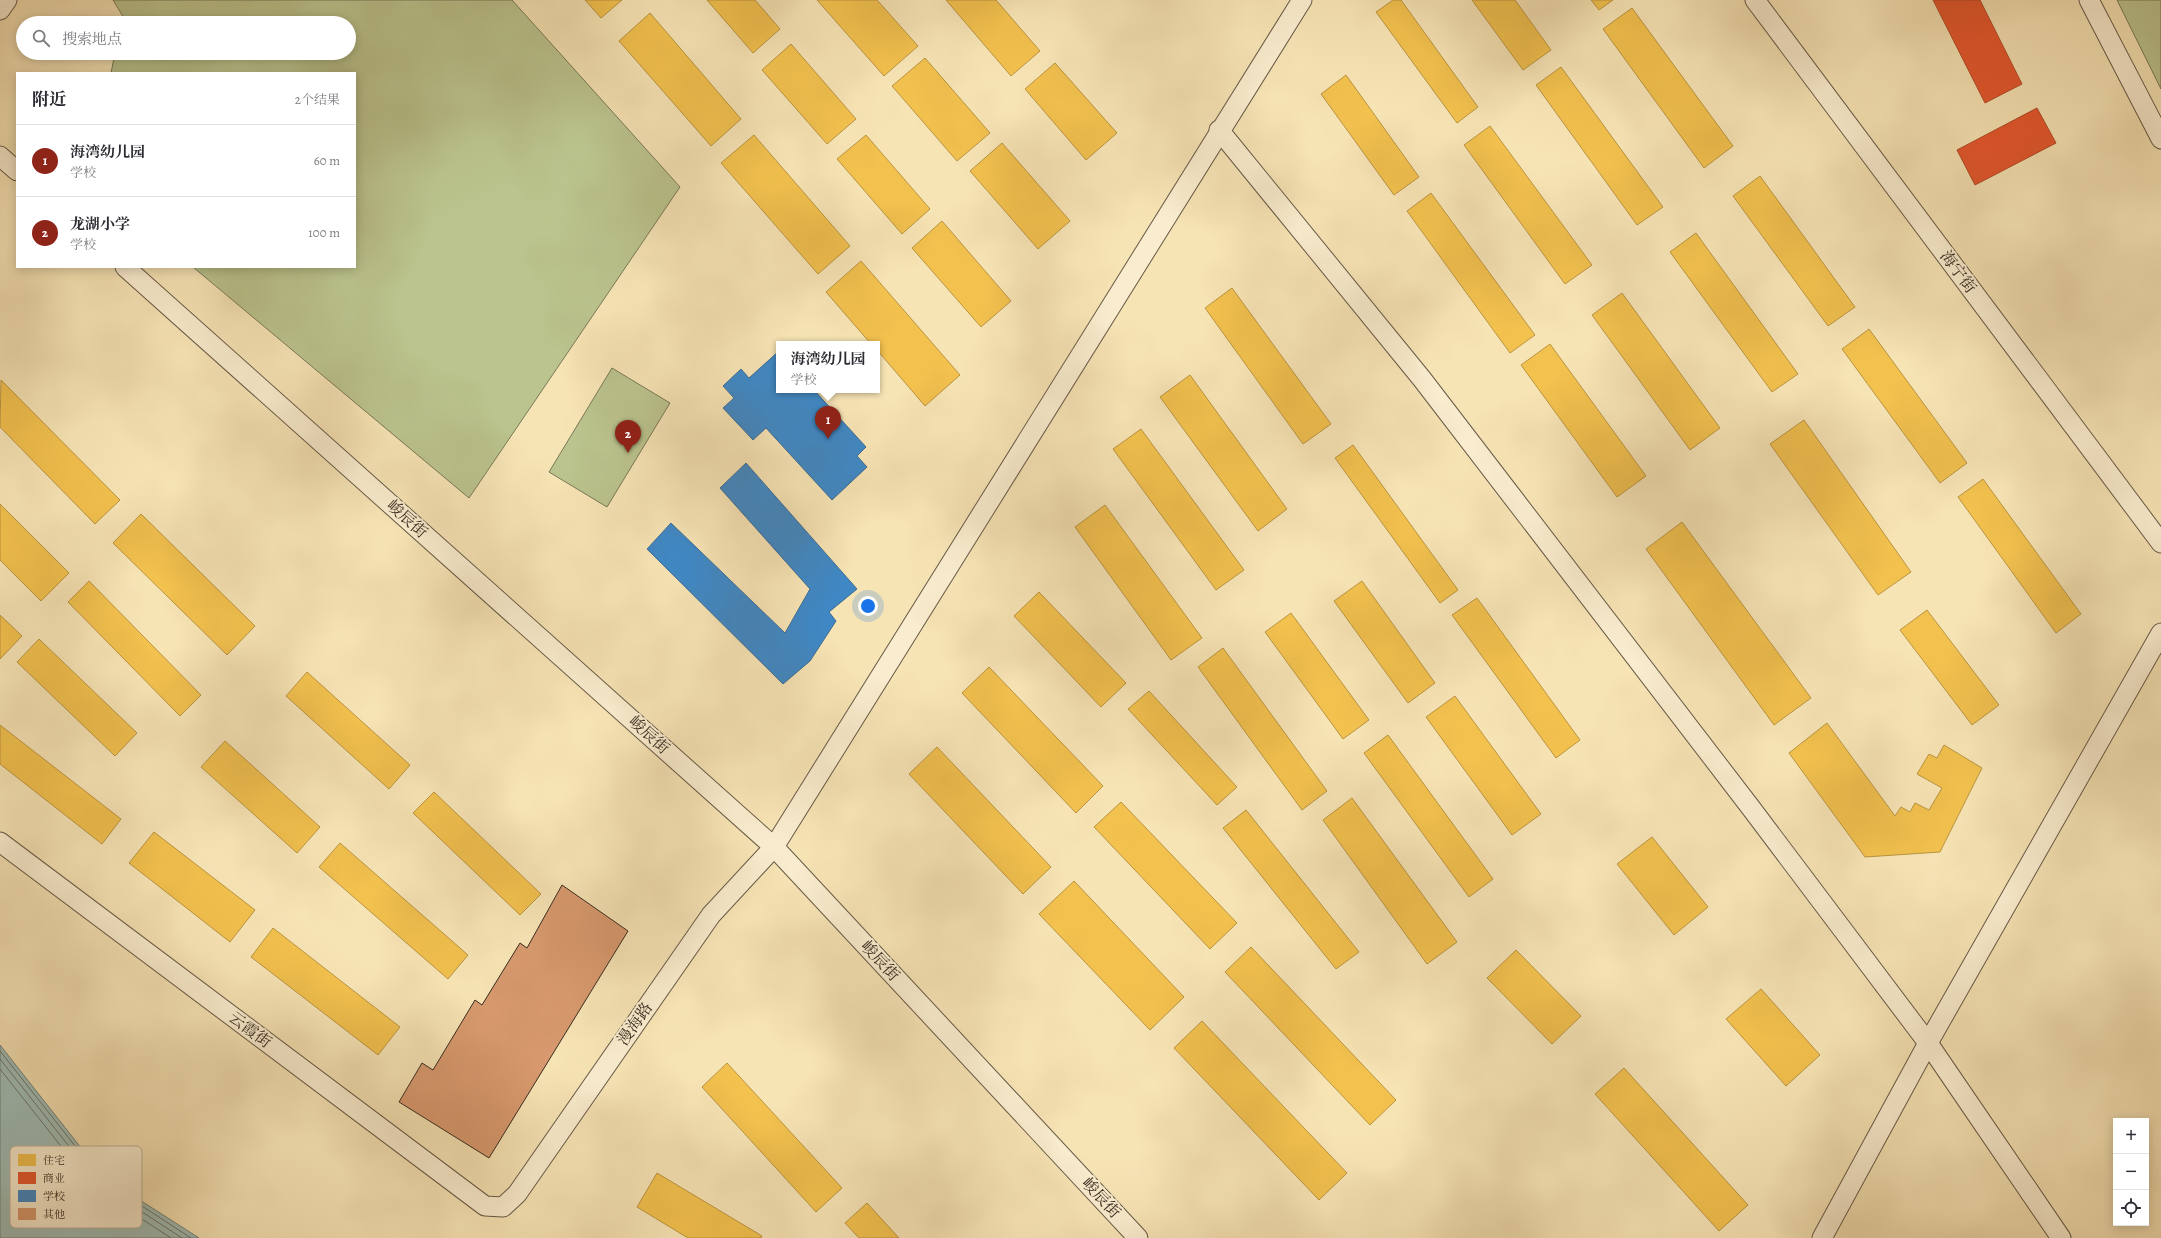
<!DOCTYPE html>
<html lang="zh">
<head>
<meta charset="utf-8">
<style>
	:root { --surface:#fff; --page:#f2f2f3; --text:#2b2b33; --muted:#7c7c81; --line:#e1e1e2; --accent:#8f2418 }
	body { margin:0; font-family:Alegreya,"Noto Serif SC",serif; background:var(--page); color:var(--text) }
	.controls { position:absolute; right:12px; bottom:12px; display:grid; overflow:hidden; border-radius:0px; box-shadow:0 2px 10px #0003 }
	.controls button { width:36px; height:36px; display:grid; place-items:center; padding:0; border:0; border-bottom:1px solid var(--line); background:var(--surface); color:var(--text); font:20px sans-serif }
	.you { position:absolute; left:868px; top:606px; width:14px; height:14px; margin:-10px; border:3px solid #fff; border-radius:50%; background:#1a73e8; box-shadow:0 0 0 6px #1a73e833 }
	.badge { display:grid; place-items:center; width:26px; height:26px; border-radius:50%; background:var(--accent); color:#fff; font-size:13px; font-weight:700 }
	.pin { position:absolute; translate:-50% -33px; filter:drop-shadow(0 1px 2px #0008) }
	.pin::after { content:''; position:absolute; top:21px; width:14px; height:12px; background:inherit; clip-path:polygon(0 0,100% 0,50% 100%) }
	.popup { position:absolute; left:776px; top:341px; width:104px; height:52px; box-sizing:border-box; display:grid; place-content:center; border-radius:0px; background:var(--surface); filter:drop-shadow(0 1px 3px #0005); font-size:13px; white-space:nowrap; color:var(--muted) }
	.popup b { font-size:15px; color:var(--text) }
	.popup::after { content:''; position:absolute; left:50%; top:100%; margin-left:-8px; border:8px solid transparent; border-top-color:var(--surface) }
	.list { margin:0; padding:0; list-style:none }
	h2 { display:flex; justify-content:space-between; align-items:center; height:52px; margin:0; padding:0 16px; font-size:17px }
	h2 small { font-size:13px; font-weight:400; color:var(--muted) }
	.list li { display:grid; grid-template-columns:26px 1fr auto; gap:12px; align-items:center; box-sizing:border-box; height:72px; padding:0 16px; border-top:1px solid var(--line) }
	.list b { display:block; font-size:15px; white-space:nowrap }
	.list p { margin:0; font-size:13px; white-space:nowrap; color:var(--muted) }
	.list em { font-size:13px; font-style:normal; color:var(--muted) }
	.icon { flex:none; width:22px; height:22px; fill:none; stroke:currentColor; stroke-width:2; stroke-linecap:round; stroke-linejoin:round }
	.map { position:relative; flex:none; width:2161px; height:1238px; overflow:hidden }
	.search { position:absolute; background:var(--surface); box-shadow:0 2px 10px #0003; left:16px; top:16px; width:340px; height:44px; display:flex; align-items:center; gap:10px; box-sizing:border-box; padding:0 14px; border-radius:22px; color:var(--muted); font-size:15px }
	.panel { position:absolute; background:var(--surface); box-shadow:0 2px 10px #0003; left:16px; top:72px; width:340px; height:196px; border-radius:0px }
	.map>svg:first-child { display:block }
	.green { fill:#bbc48e; stroke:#797858 }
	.water { fill:#9fbdb6; stroke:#75837b }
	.homes { fill:#f2c14e; stroke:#ba9441 }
	.shops { fill:#e4572e; stroke:#b04a2a }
	.schools { fill:#3f88c5; stroke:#3d6c94 }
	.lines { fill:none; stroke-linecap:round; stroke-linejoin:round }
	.shore { stroke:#6b746c; stroke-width:1 }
	.building { fill:#d8996e; stroke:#372c22 }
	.minor-casing { stroke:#675a47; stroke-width:21 }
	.minor { stroke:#faedcf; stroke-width:19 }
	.labels { text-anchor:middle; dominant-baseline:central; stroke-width:4; stroke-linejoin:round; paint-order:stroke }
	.street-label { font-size:16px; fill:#372c22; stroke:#faedcf }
	.key { fill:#faedcf; stroke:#c0b39b; stroke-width:1 }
	.key-label { font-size:11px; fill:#372c22 }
</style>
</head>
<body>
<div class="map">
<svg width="2161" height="1238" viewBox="0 0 2161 1238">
	<rect width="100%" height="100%" fill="#f7e4b5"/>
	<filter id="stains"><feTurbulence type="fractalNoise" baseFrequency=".005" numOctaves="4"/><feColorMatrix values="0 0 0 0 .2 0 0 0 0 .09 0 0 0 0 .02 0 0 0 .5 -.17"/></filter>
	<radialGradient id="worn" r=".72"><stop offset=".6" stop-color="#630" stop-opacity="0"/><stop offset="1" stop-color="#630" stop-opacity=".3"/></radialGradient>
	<g class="green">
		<path d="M113 0H512L680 187 469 498 193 267H355V73H111L115 53H349V23H127Z"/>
		<path d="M2117 0H2161V89Z"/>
		<path d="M612 368 670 403 607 507 549 472Z"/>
	</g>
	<path class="water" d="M0 1045 104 1177 199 1238H0Z"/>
	<g class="homes">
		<path d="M585 0H622L601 18Z"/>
		<path d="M707 0H755L780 29 753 53Z"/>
		<path d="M817 0H877L918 46 884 76Z"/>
		<path d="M946 0H996L1040 51 1011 76Z"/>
		<path d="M1393 0H1401L1478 107 1457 123 1376 12Z"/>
		<path d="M1472 0H1515L1551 50 1523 70Z"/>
		<path d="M1591 0H1613L1599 10Z"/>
		<path d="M1632 8 1733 146 1704 168 1603 29Z"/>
		<path d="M650 13 741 119 711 146 619 41Z"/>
		<path d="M791 44 856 119 827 144 762 70Z"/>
		<path d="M925 58 990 133 957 161 892 86Z"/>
		<path d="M1055 63 1117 133 1086 160 1025 89Z"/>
		<path d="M1561 67 1663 207 1637 225 1536 85Z"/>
		<path d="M1346 75 1419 177 1394 195 1321 94Z"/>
		<path d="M1490 126 1592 265 1565 284 1464 145Z"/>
		<path d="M754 135 850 246 818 274 721 163Z"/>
		<path d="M866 135 930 209 902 234 837 159Z"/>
		<path d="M1002 143 1070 221 1038 249 970 171Z"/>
		<path d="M1760 176 1855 307 1828 326 1733 196Z"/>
		<path d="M1431 193 1535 335 1510 353 1407 211Z"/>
		<path d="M942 221 1011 301 981 327 912 248Z"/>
		<path d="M1696 233 1798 374 1772 392 1670 252Z"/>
		<path d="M861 261 960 375 925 406 877 350V344H871L826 292Z"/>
		<path d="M1232 288 1331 424 1303 444 1205 308Z"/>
		<path d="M1622 293 1720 428 1690 450 1592 315Z"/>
		<path d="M1869 329 1967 463 1940 483 1842 349Z"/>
		<path d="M1550 344 1646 476 1617 497 1521 365Z"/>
		<path d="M1190 375 1287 509 1258 531 1160 397Z"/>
		<path d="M1 380 120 500 95 524 0 427Z"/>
		<path d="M1804 420 1911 572 1878 595 1770 444Z"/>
		<path d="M1141 429 1244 570 1216 590 1113 449Z"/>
		<path d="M1353 445 1458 590 1440 603 1335 458Z"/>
		<path d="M1983 479 2081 614 2056 633 1958 497Z"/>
		<path d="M0 504 69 573 41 601 0 560Z"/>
		<path d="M1105 505 1202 638 1171 660 1075 527Z"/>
		<path d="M141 514 255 626 227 655 113 543Z"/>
		<path d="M1682 522 1811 698 1774 725 1646 549Z"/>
		<path d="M89 581 201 695 180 716 68 602Z"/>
		<path d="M1362 581 1435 683 1408 703 1334 601Z"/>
		<path d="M1039 592 1126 683 1101 707 1014 616Z"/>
		<path d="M1477 598 1580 740 1556 758 1452 615Z"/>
		<path d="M1927 610 1999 705 1972 725 1900 630Z"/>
		<path d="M1291 613 1369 720 1343 739 1265 632Z"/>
		<path d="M0 615 22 636 0 659Z"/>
		<path d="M39 639 137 733 115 756 17 662Z"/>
		<path d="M1223 648 1327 791 1302 810 1198 667Z"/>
		<path d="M989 667 1103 786 1076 813 962 693Z"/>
		<path d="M307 672 410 765 389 789 286 696Z"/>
		<path d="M1149 691 1237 787 1217 805 1128 709Z"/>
		<path d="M1455 696 1541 814 1512 835 1426 717Z"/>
		<path d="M1827 723 1895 816 1901 807 1910 812 1915 803 1929 810 1942 788 1917 774 1929 754 1937 758 1944 745 1982 768 1940 852 1865 857 1789 753Z"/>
		<path d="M0 725 121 819 102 844 0 764Z"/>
		<path d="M1388 735 1493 879 1469 897 1364 753Z"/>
		<path d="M225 741 320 827 297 853 201 767Z"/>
		<path d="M937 747 1051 867 1023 894 909 774Z"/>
		<path d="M434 792 541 894 520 915 413 813Z"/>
		<path d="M1352 798 1457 942 1427 964 1323 820Z"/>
		<path d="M1121 802 1237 923 1210 949 1094 827Z"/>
		<path d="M1246 810 1359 952 1336 969 1223 828Z"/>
		<path d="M154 832 255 910 230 942 129 863Z"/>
		<path d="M1652 837 1708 907 1674 935 1617 864Z"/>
		<path d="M340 843 468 955 448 979 319 867Z"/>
		<path d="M1074 881 1184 997 1150 1030 1039 914Z"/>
		<path d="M273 928 400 1027 378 1055 251 957Z"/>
		<path d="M1251 947 1396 1100 1370 1125 1225 972Z"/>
		<path d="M1516 950 1581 1016 1552 1044 1487 978Z"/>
		<path d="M1761 989 1820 1055 1786 1086 1726 1019Z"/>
		<path d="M1202 1021 1347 1173 1319 1200 1174 1048Z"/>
		<path d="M727 1063 842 1188 816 1212 702 1087Z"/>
		<path d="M1624 1068 1748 1205 1719 1231 1595 1094Z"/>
		<path d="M657 1173 762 1236 761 1238H688L637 1207Z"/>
		<path d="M867 1203 899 1238H859L845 1223Z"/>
	</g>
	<g class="shops">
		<path d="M1933 0H1980L2022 84 1985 103Z"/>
		<path d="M2037 108 2056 143 1975 185 1957 150Z"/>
	</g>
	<g class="schools">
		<path d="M779 351V390H814L866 447 857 456 867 467 832 500 766 428 753 440 723 408 734 398 723 386 741 369 749 378Z"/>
		<path d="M746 463 857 589 829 612 836 621 810 661 783 684 647 549 671 523 785 633 810 589 720 488Z"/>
	</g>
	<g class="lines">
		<g class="shore">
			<path d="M0 1051 102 1180 191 1238"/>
			<path d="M0 1059 98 1183 182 1238"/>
			<path d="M0 1069 94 1188 171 1238"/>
		</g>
	</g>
	<path class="building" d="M562 885 628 931 489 1158 399 1102 422 1063 433 1070 475 1000 482 1005 520 943 527 948Z"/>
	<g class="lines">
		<g class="minor-casing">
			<g id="minor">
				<path d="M1755 0 2161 543"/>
				<path d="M2089 0 2161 139"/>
				<path d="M0 10 7 0"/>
				<path d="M1219 130 1422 379 1751 808 1928 1043 2061 1238"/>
				<path d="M0 156 17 171"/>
				<path d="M125 267 774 847 1138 1238"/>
				<path d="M0 842 485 1206 503 1207 517 1194 711 915 774 847 1302 0"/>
				<path d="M1822 1238 1928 1043 2161 633"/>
			</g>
		</g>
		<use href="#minor" class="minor"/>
	</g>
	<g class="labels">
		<g class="street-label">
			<text transform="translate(1958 272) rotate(53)">海宁街</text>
			<text transform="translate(407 519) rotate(42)">峻辰街</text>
			<text transform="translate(649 735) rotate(42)">峻辰街</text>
			<text transform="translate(880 961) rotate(47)">峻辰街</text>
			<text transform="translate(635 1024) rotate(-55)">漫海路</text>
			<text transform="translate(250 1030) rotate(37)">云霞街</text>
			<text transform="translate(1101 1198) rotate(47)">峻辰街</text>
		</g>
	</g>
	<rect x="10" y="1146" width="132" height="82" rx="6" class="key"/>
	<rect x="18" y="1154" width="18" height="12" fill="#f2c14e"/>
	<rect x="18" y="1172" width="18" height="12" fill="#e4572e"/>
	<rect x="18" y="1190" width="18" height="12" fill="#3f88c5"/>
	<rect x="18" y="1208" width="18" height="12" fill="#d8996e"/>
	<g class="key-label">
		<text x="43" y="1164">住宅</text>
		<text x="43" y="1182">商业</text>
		<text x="43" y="1200">学校</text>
		<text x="43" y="1218">其他</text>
	</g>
	<rect width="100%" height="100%" filter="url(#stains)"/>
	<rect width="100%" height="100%" fill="url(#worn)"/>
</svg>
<div class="controls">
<button>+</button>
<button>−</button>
<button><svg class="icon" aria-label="locate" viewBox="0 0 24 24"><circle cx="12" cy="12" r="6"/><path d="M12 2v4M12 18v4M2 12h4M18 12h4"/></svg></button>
</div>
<div class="you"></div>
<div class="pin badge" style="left:828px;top:439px">1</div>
<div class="popup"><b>海湾幼儿园</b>学校</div>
<div class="pin badge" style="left:628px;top:453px">2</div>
<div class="search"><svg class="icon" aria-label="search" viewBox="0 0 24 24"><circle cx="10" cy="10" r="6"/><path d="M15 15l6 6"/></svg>搜索地点</div>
<section class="panel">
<h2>附近<small>2个结果</small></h2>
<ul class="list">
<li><span class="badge">1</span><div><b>海湾幼儿园</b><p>学校</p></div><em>60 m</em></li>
<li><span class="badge">2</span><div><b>龙湖小学</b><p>学校</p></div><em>100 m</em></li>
</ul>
</section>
</div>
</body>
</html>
